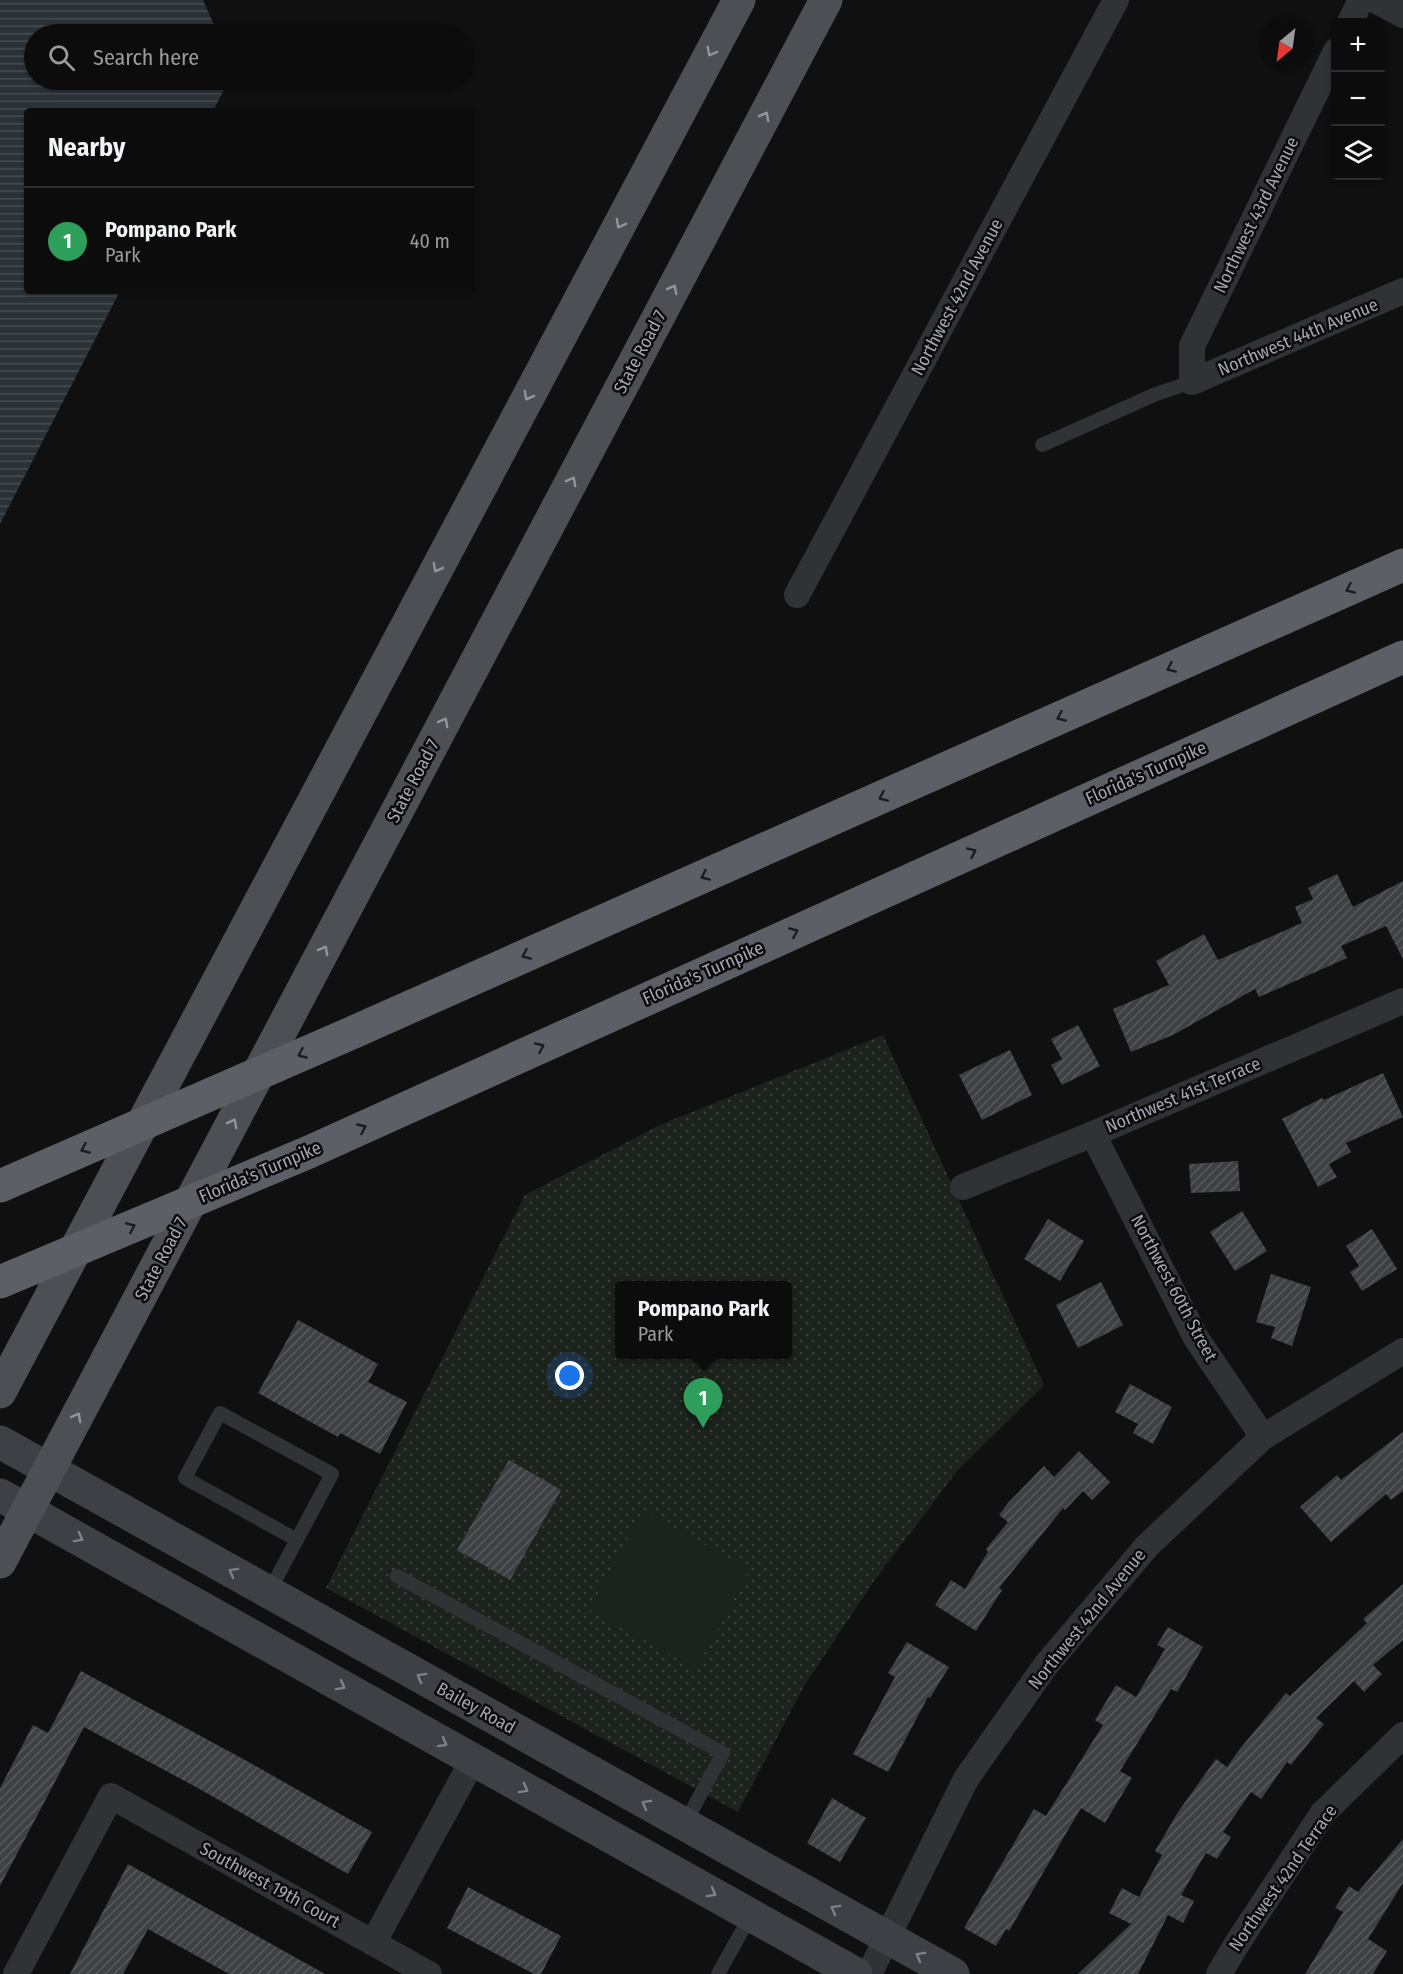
<!DOCTYPE html>
<html lang="en">
<head>
<meta charset="utf-8">
<style>
	:root { --surface:#0c0c0d; --page:#151516; --text:#f1f3f6; --muted:#9a9b9d; --line:#2c2c2e; --accent:#1a73e8 }
	body { margin:0; font-family:"Fira Sans Condensed",sans-serif; background:var(--page); color:var(--text) }
	.controls { position:absolute; right:18px; top:18px; display:grid; overflow:hidden; border-radius:6px; box-shadow:0 2px 4px #0004 }
	.controls button { width:54px; height:54px; display:grid; place-items:center; padding:0; border:0; border-bottom:2px solid var(--line); background:var(--surface); color:var(--text); font:30px sans-serif }
	.compass { position:absolute; left:1259px; top:18px; width:54px; height:54px; border-radius:50%; background:var(--surface); box-shadow:0 2px 4px #0004; rotate:209deg }
	.you { position:absolute; left:570px; top:1376px; width:21px; height:21px; margin:-15px; border:4px solid #fff; border-radius:50%; background:#1a73e8; box-shadow:0 0 0 9px #1a73e833 }
	.badge { display:grid; place-items:center; width:39px; height:39px; border-radius:50%; background:var(--accent); color:#fff; font-size:20px; font-weight:700 }
	.pin { position:absolute; translate:-50% -50px; filter:drop-shadow(0 2px 3px #0008) }
	.pin::after { content:''; position:absolute; top:32px; width:21px; height:18px; background:inherit; clip-path:polygon(0 0,100% 0,50% 100%) }
	.popup { position:absolute; left:615px; top:1281px; width:177px; height:78px; box-sizing:border-box; display:grid; place-content:center; border-radius:6px; background:var(--surface); filter:drop-shadow(0 2px 4px #0005); font-size:20px; white-space:nowrap; color:var(--muted) }
	.popup b { font-size:22px; color:var(--text) }
	.popup::after { content:''; position:absolute; left:50%; top:100%; margin-left:-12px; border:12px solid transparent; border-top-color:var(--surface) }
	.list { margin:0; padding:0; list-style:none }
	h2 { display:flex; justify-content:space-between; align-items:center; height:78px; margin:0; padding:0 24px; font-size:26px }
	h2 small { font-size:20px; font-weight:400; color:var(--muted) }
	.list li { display:grid; grid-template-columns:39px 1fr auto; gap:18px; align-items:center; box-sizing:border-box; height:108px; padding:0 24px; border-top:2px solid var(--line) }
	.list b { display:block; font-size:22px; white-space:nowrap }
	.list p { margin:0; font-size:20px; white-space:nowrap; color:var(--muted) }
	.list em { font-size:20px; font-style:normal; color:var(--muted) }
	.icon { flex:none; width:33px; height:33px; fill:none; stroke:currentColor; stroke-width:2; stroke-linecap:round; stroke-linejoin:round }
	.map { position:relative; flex:none; width:1403px; height:1974px; overflow:hidden }
	.search { position:absolute; background:var(--surface); box-shadow:0 2px 4px #0004; left:24px; top:24px; width:450px; height:66px; display:flex; align-items:center; gap:15px; box-sizing:border-box; padding:0 21px; border-radius:33px; color:var(--muted); font-size:22px }
	.panel { position:absolute; background:var(--surface); box-shadow:0 2px 4px #0004; left:24px; top:108px; width:450px; height:186px; border-radius:6px }
	.map>svg:first-child { display:block }
	.grass { fill:url(#grass-dots); fill-rule:evenodd }
	.pitch { fill:#1c231d }
	.water { fill:url(#water-rules) }
	.building { fill:url(#building-hatch) }
	.lines { fill:none; stroke-linecap:round; stroke-linejoin:round }
	.lane { stroke:#313236; stroke-width:14 }
	.street { stroke:#313236; stroke-width:26 }
	.secondary { stroke:#3f4045; stroke-width:33 }
	.primary { stroke:#4d4f54; stroke-width:33 }
	.highway { stroke:#5d5f66; stroke-width:33 }
	.oneway { stroke:#90959e }
	.oneway2 { stroke:#1b1c1e }
	.oneway3 { stroke:#7f828b }
	.labels { text-anchor:middle; dominant-baseline:central; stroke-width:5; stroke-linejoin:round; paint-order:stroke }
	.street-label { font-size:18px; fill:#a1a6b1; stroke:#0b0b0c }
</style>
</head>
<body>
<div class="map">
<svg width="1403" height="1974" viewBox="0 0 1403 1974">
	<defs>
		<pattern id="grass-dots" width="8" height="8" patternUnits="userSpaceOnUse" patternTransform="scale(1.5)"><rect width="8" height="8" fill="#1c231d"/><path d="M2 2h.1M6 6h.1" fill="none" stroke="#3a403b" stroke-width="1.8" stroke-linecap="round"/></pattern>
		<pattern id="water-rules" width="6" height="5" patternUnits="userSpaceOnUse" patternTransform="scale(1.5)"><rect width="6" height="5" fill="#2a3238"/><path d="M0 2.5h6" fill="none" stroke="#464d52"/></pattern>
		<pattern id="building-hatch" width="6" height="6" patternUnits="userSpaceOnUse" patternTransform="scale(1.5)"><rect width="6" height="6" fill="#3f4044"/><path d="M-1 1l2-2M0 6l6-6M5 7l2-2" fill="none" stroke="#58595d"/></pattern>
	</defs>
	<rect width="100%" height="100%" fill="#101011"/>
	<path class="grass" d="M883 1035 1044 1385 957 1471 874 1581 804 1686 738 1812 326 1588 525 1195 660 1125ZM619 1286H787V1354H619Z"/>
	<path class="pitch" d="M643 1510 750 1570 696 1668 589 1610Z"/>
	<path class="water" d="M0 0H203L218 34H34V80H229L213 111H27V291H120L0 524Z"/>
	<g class="building">
		<path d="M1337 874 1353 907 1403 881V959L1386 926 1341 946 1347 958 1259 997 1255 989 1173 1035 1131 1052 1113 1009 1169 985 1156 961 1204 934 1218 960 1302 923 1295 907 1313 899 1308 888Z"/>
		<path d="M1078 1025 1100 1066 1062 1085 1051 1065 1062 1059 1051 1039Z"/>
		<path d="M1010 1050 1032 1095 982 1120 959 1075Z"/>
		<path d="M1383 1073 1403 1117 1346 1143 1351 1152 1329 1164 1337 1177 1318 1187 1282 1119 1322 1098 1324 1100Z"/>
		<path d="M1238 1161 1240 1191 1191 1193 1189 1164Z"/>
		<path d="M1242 1211 1267 1251 1235 1271 1210 1232Z"/>
		<path d="M1048 1219 1084 1241 1060 1281 1024 1259Z"/>
		<path d="M1372 1229 1397 1269 1362 1291 1350 1272 1359 1266 1346 1246Z"/>
		<path d="M1271 1274 1311 1287 1292 1346 1271 1338 1275 1327 1256 1322Z"/>
		<path d="M1101 1282 1123 1325 1078 1348 1056 1305Z"/>
		<path d="M298 1320 378 1364 368 1382 407 1402 380 1454 340 1433 338 1437 258 1393Z"/>
		<path d="M1130 1384 1172 1407 1153 1444 1133 1433 1138 1424 1115 1412Z"/>
		<path d="M1403 1432V1491L1391 1500 1386 1494 1331 1542 1300 1507 1337 1475 1341 1480Z"/>
		<path d="M1079 1451 1110 1482 1092 1500 1083 1491 1065 1510 1063 1508 999 1588 1002 1590 976 1631 935 1605 951 1580 965 1589 988 1552 986 1549 1008 1522 999 1515 1008 1503 1044 1466 1054 1477Z"/>
		<path d="M509 1460 561 1490 510 1580 457 1550Z"/>
		<path d="M1403 1584V1640L1373 1665 1382 1674 1364 1692 1354 1681 1316 1718 1324 1724 1291 1765 1287 1762 1261 1799 1251 1792 1223 1832 1231 1837 1217 1859 1206 1853 1181 1895 1194 1901 1183 1923 1168 1915 1138 1974H1078L1131 1924 1109 1913 1122 1888 1139 1897 1162 1855 1155 1851 1178 1812 1216 1759 1227 1767 1239 1750 1286 1693 1290 1696 1367 1623 1363 1619Z"/>
		<path d="M1168 1627 1203 1647 1177 1692 1171 1689 1120 1771 1132 1778 1105 1823 1081 1808 1009 1931 1006 1929 996 1946 964 1928 1034 1809 1046 1816 1103 1725 1095 1720 1116 1685 1136 1697 1165 1649 1157 1645Z"/>
		<path d="M907 1642 949 1667 930 1698 928 1697 888 1772 853 1754 895 1677 888 1673Z"/>
		<path d="M81 1671 245 1760 372 1832 348 1874 196 1787 84 1727 0 1886V1788L33 1725 48 1733Z"/>
		<path d="M832 1798 866 1818 840 1862 807 1843Z"/>
		<path d="M1403 1839V1883L1368 1939 1387 1951 1373 1974H1305L1343 1912 1335 1908 1349 1886 1358 1892Z"/>
		<path d="M128 1864 325 1974H229L148 1929 123 1974H70Z"/>
		<path d="M468 1887 561 1936 541 1974H534L447 1928Z"/>
	</g>
	<g class="lines">
		<g class="lane">
			<path d="M1042 445 1156 394 1192 382"/>
			<path d="M397 1576 723 1753 684 1825"/>
			<path d="M269 1592 332 1474 220 1413 185 1478 297 1540"/>
			<path d="M718 1974 751 1915"/>
		</g>
		<g class="street">
			<path d="M1375 0 1403 15"/>
			<path d="M1350 22 1361 0"/>
			<path d="M1336 51 1192 346V382L1403 291"/>
			<path d="M797 595 1116 0"/>
			<path d="M1093 1134 1196 1338 1263 1437"/>
			<path d="M963 1187 1093 1134 1403 1001"/>
			<path d="M373 1943 473 1760"/>
			<path d="M16 1974 111 1796 429 1974"/>
			<path d="M869 1974 966 1779 1046 1665 1147 1546 1263 1437 1403 1351"/>
			<path d="M1219 1974 1238 1942 1323 1813 1403 1735"/>
		</g>
		<g class="secondary">
			<path d="M0 1442 953 1974"/>
			<path d="M0 1495 856 1974"/>
		</g>
		<g class="primary">
			<path d="M0 1392 739 0"/>
			<path d="M0 1562 826 0"/>
		</g>
		<g class="highway">
			<path d="M0 1186 356 1031 1403 565"/>
			<path d="M0 1282 309 1152 1403 657"/>
		</g>
	</g>
	<defs><path id="oneway-chevron" d="M-2-3.5L2.5 0L-2 3.5" fill="none" stroke-width="1.6" stroke-linecap="round" stroke-linejoin="round" transform="scale(1.5)"/></defs>
	<g class="oneway">
		<use href="#oneway-chevron" transform="translate(711 52) rotate(118)"/>
		<use href="#oneway-chevron" transform="translate(765 116) rotate(-62)"/>
		<use href="#oneway-chevron" transform="translate(620 224) rotate(118)"/>
		<use href="#oneway-chevron" transform="translate(673 289) rotate(-62)"/>
		<use href="#oneway-chevron" transform="translate(528 396) rotate(118)"/>
		<use href="#oneway-chevron" transform="translate(572 481) rotate(-62)"/>
		<use href="#oneway-chevron" transform="translate(437 568) rotate(118)"/>
		<use href="#oneway-chevron" transform="translate(444 722) rotate(-62)"/>
		<use href="#oneway-chevron" transform="translate(324 950) rotate(-62)"/>
		<use href="#oneway-chevron" transform="translate(233 1123) rotate(-62)"/>
		<use href="#oneway-chevron" transform="translate(77 1417) rotate(-62)"/>
	</g>
	<g class="oneway2">
		<use href="#oneway-chevron" transform="translate(1350 589) rotate(156)"/>
		<use href="#oneway-chevron" transform="translate(1171 668) rotate(156)"/>
		<use href="#oneway-chevron" transform="translate(1061 717) rotate(156)"/>
		<use href="#oneway-chevron" transform="translate(883 797) rotate(156)"/>
		<use href="#oneway-chevron" transform="translate(972 852) rotate(-24)"/>
		<use href="#oneway-chevron" transform="translate(705 876) rotate(156)"/>
		<use href="#oneway-chevron" transform="translate(794 932) rotate(-24)"/>
		<use href="#oneway-chevron" transform="translate(526 955) rotate(156)"/>
		<use href="#oneway-chevron" transform="translate(540 1047) rotate(-24)"/>
		<use href="#oneway-chevron" transform="translate(302 1054) rotate(156)"/>
		<use href="#oneway-chevron" transform="translate(362 1128) rotate(-24)"/>
		<use href="#oneway-chevron" transform="translate(85 1149) rotate(156)"/>
		<use href="#oneway-chevron" transform="translate(131 1227) rotate(-23)"/>
	</g>
	<g class="oneway3">
		<use href="#oneway-chevron" transform="translate(79 1538) rotate(29)"/>
		<use href="#oneway-chevron" transform="translate(233 1572) rotate(-151)"/>
		<use href="#oneway-chevron" transform="translate(421 1677) rotate(-151)"/>
		<use href="#oneway-chevron" transform="translate(341 1686) rotate(29)"/>
		<use href="#oneway-chevron" transform="translate(443 1743) rotate(29)"/>
		<use href="#oneway-chevron" transform="translate(524 1789) rotate(29)"/>
		<use href="#oneway-chevron" transform="translate(646 1804) rotate(-151)"/>
		<use href="#oneway-chevron" transform="translate(712 1893) rotate(29)"/>
		<use href="#oneway-chevron" transform="translate(835 1909) rotate(-151)"/>
		<use href="#oneway-chevron" transform="translate(920 1956) rotate(-151)"/>
	</g>
	<g class="labels">
		<g class="street-label">
			<text transform="translate(1256 215) rotate(-64)">Northwest 43rd Avenue</text>
			<text transform="translate(957 297) rotate(-62)">Northwest 42nd Avenue</text>
			<text transform="translate(1298 337) rotate(-23)">Northwest 44th Avenue</text>
			<text transform="translate(640 352) rotate(-62)">State Road 7</text>
			<text transform="translate(1146 773) rotate(-24)">Florida's Turnpike</text>
			<text transform="translate(413 781) rotate(-62)">State Road 7</text>
			<text transform="translate(703 973) rotate(-24)">Florida's Turnpike</text>
			<text transform="translate(1183 1095) rotate(-23)">Northwest 41st Terrace</text>
			<text transform="translate(260 1172) rotate(-23)">Florida's Turnpike</text>
			<text transform="translate(161 1259) rotate(-62)">State Road 7</text>
			<text transform="translate(1174 1288) rotate(62)">Northwest 60th Street</text>
			<text transform="translate(1087 1619) rotate(-51)">Northwest 42nd Avenue</text>
			<text transform="translate(476 1708) rotate(29)">Bailey Road</text>
			<text transform="translate(1283 1878) rotate(-55)">Northwest 42nd Terrace</text>
			<text transform="translate(270 1885) rotate(29)">Southwest 19th Court</text>
		</g>
	</g>
</svg>
<div class="controls">
<button>+</button>
<button>−</button>
<button><svg class="icon" aria-label="layers" viewBox="0 0 24 24"><path d="M12 4l9 5-9 5-9-5zM3 14l9 5 9-5"/></svg></button>
</div>
<svg class="compass" viewBox="-18 -18 36 36"><path d="M0-13l5 13h-10z" fill="#e53935"/><path d="M0 13l5-13h-10z" fill="#9a9b9d"/></svg>
<div class="you"></div>
<div class="pin badge" style="left:703px;top:1428px;background:#2e9e5b">1</div>
<div class="popup"><b>Pompano Park</b>Park</div>
<div class="search"><svg class="icon" aria-label="search" viewBox="0 0 24 24"><circle cx="10" cy="10" r="6"/><path d="M15 15l6 6"/></svg>Search here</div>
<section class="panel">
<h2>Nearby<small></small></h2>
<ul class="list">
<li><span class="badge" style="background:#2e9e5b">1</span><div><b>Pompano Park</b><p>Park</p></div><em>40 m</em></li>
</ul>
</section>
</div>
</body>
</html>
